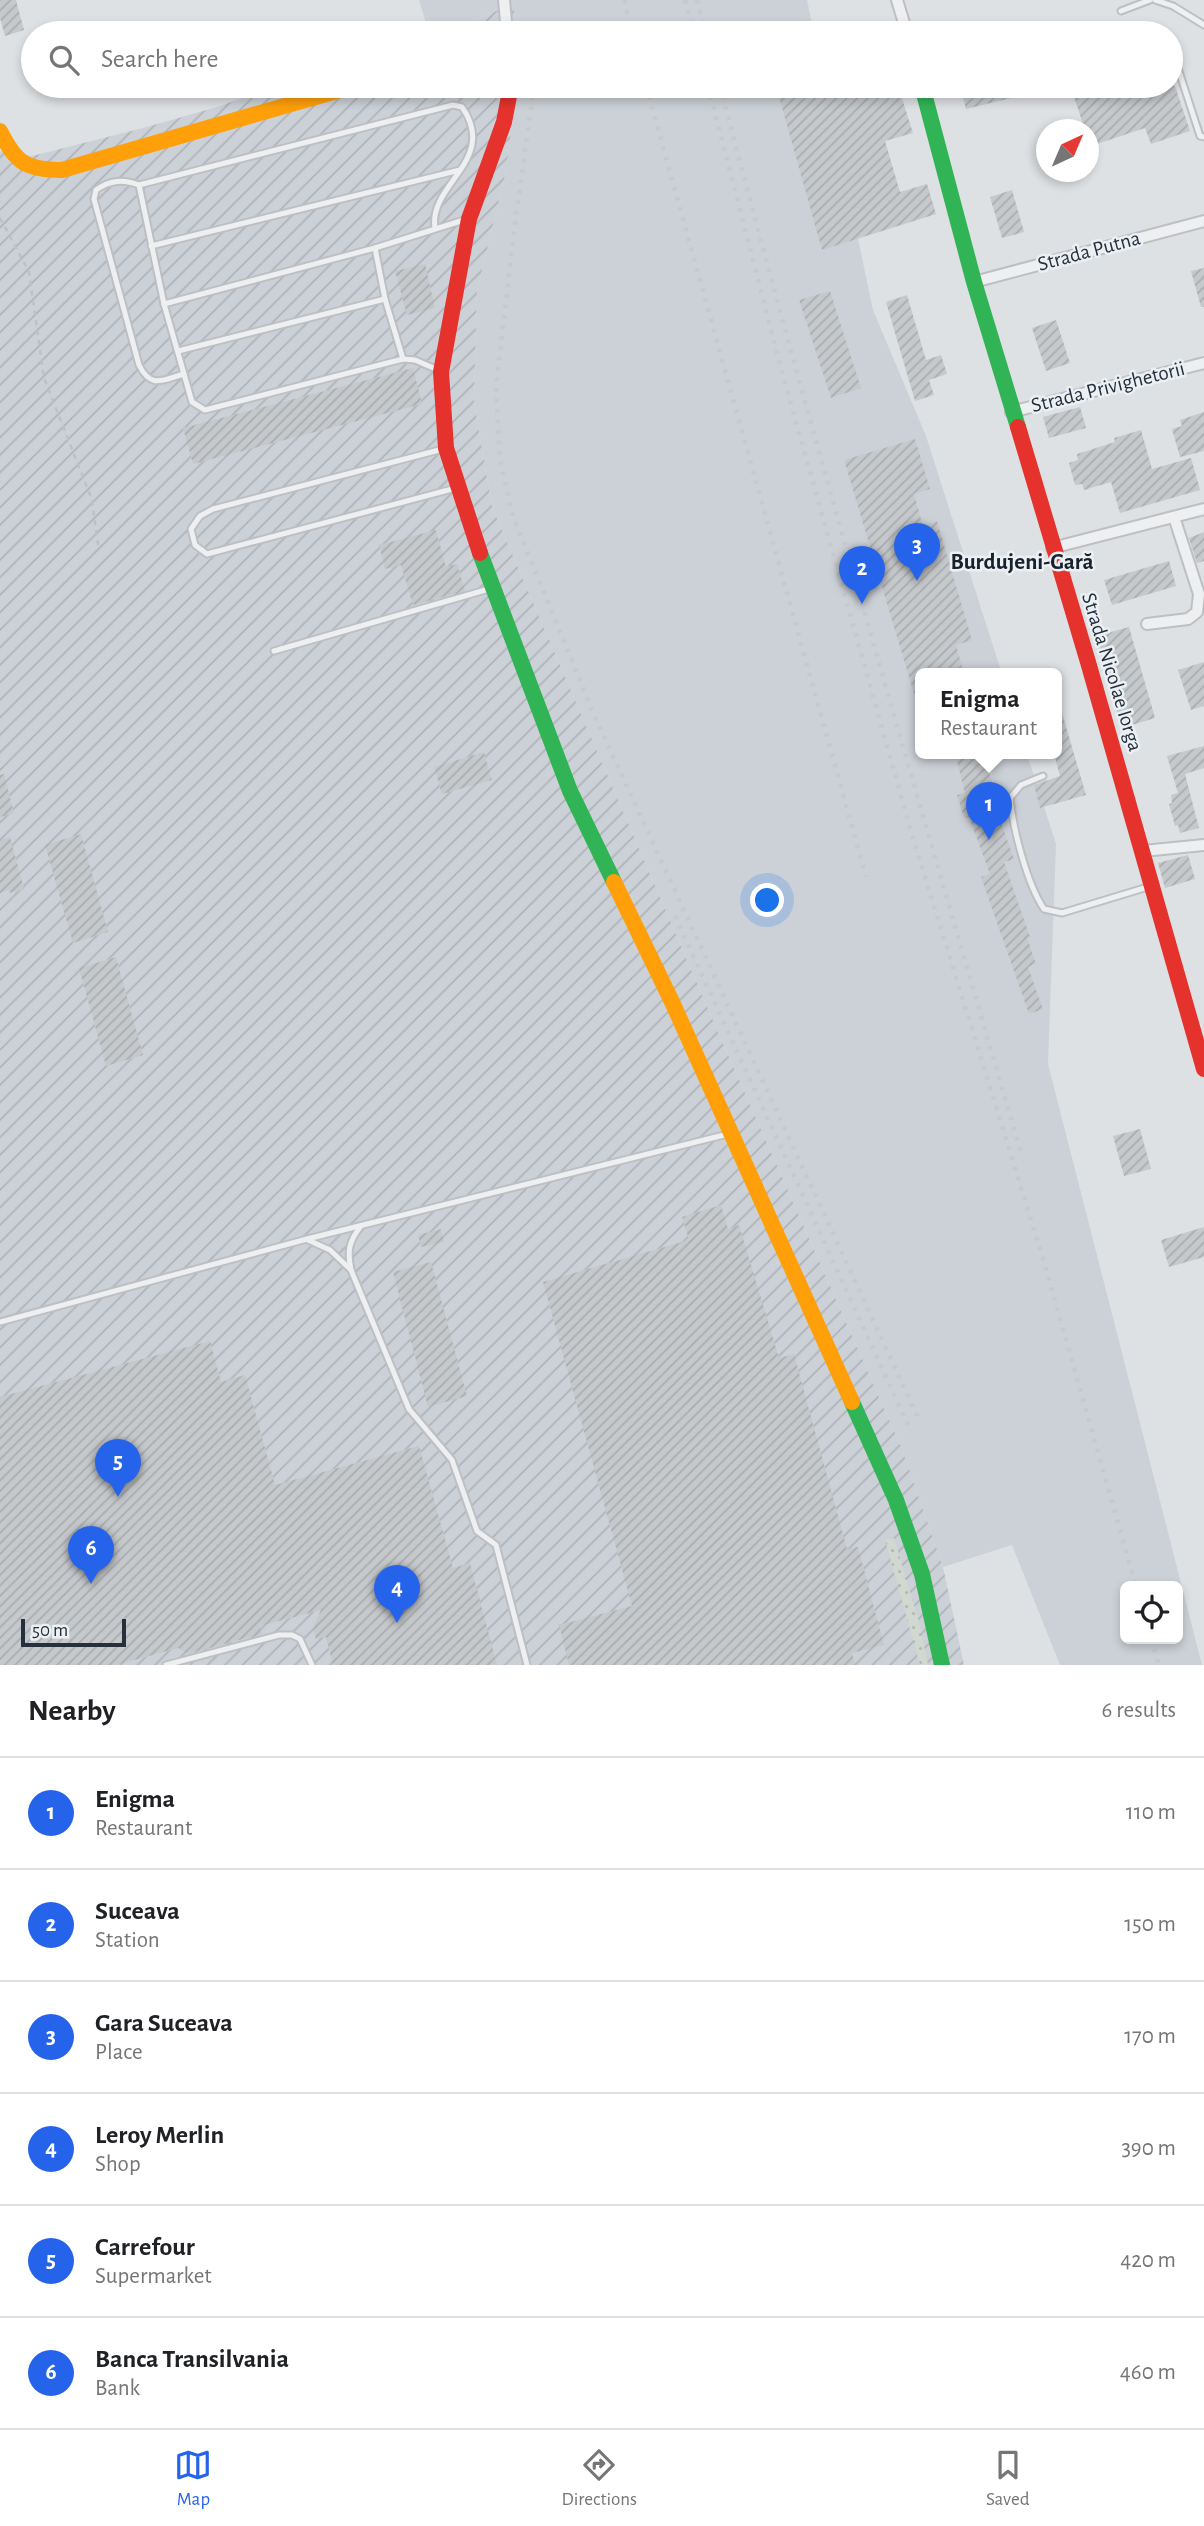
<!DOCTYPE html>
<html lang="en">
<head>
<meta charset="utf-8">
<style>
	:root { --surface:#fff; --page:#f6f6f6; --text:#202124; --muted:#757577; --line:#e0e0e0; --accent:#2563eb }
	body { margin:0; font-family:"Alegreya Sans",sans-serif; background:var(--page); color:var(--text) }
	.controls { position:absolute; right:21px; bottom:21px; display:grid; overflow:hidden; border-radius:10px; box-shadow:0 4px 10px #0003 }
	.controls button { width:63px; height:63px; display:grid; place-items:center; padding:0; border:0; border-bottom:2px solid var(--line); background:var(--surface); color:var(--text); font:35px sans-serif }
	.compass { position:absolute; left:1036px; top:119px; width:63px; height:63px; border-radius:50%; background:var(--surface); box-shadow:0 4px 10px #0003; rotate:44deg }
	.scale { position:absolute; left:21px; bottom:18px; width:105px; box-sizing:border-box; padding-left:7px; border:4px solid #26303c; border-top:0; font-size:19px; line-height:24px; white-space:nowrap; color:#26303c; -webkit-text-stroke:5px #ebf0f4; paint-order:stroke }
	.you { position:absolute; left:768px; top:901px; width:24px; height:24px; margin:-18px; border:5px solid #fff; border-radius:50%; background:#1a73e8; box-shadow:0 0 0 10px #1a73e833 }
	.badge { display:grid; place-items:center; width:46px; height:46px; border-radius:50%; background:var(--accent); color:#fff; font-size:23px; font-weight:700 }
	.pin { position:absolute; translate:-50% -58px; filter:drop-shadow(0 2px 4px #0008) }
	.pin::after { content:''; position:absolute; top:37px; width:24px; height:21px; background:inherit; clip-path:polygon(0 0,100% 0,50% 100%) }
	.popup { position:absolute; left:915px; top:668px; width:147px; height:91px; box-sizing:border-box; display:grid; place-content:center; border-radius:10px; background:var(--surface); filter:drop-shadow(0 2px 5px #0005); font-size:23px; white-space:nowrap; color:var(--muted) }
	.popup b { font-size:26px; color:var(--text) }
	.popup::after { content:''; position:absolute; left:50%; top:100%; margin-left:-14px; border:14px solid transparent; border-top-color:var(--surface) }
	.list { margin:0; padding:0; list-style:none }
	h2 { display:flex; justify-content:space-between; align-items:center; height:91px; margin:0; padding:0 28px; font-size:30px }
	h2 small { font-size:23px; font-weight:400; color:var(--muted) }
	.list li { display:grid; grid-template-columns:46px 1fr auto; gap:21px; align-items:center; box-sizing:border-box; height:112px; padding:0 28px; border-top:2px solid var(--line) }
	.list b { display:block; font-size:26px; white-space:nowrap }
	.list p { margin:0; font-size:23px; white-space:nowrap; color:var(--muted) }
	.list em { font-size:23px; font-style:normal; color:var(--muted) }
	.icon { flex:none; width:38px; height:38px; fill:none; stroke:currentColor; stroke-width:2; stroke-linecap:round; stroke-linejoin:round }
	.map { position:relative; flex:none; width:1204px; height:1665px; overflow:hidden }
	.search { position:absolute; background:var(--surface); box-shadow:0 4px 10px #0003; left:21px; right:21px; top:21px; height:77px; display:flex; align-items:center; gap:18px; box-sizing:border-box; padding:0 24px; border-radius:38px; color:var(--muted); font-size:26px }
	.sheet { height:763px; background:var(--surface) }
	nav { display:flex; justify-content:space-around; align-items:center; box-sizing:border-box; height:98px; border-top:2px solid var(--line); background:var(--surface); font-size:19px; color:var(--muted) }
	nav a { display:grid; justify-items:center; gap:4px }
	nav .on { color:var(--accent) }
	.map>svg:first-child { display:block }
	.built { fill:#ccd1d7; fill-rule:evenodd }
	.industrial { fill:url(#industrial-furrows) }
	.grass { fill:url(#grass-dots) }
	.building { fill:url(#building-hatch) }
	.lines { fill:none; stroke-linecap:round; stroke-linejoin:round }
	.lane-casing { stroke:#bdbfc2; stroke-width:9 }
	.street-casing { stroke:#bdbfc2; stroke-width:14 }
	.path { stroke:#bdc0c4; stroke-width:2.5; stroke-dasharray:5 5; stroke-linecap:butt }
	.lane { stroke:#eeeff0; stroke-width:5 }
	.street { stroke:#eeeff0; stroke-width:10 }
	.fast { stroke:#30b455; stroke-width:16 }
	.slow { stroke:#ff9f0a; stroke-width:16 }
	.jam { stroke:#e5322d; stroke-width:16 }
	.rail { stroke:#c7c9cc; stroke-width:4.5; stroke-dasharray:3.5 7; stroke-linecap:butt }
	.labels { text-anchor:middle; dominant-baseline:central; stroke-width:5; stroke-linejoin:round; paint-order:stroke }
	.street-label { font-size:21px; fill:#26303c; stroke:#ebf0f4 }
	.neighbourhood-label { font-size:23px; font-weight:bold; fill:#19212c; stroke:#ebf0f4 }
</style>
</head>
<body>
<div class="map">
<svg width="1204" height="1665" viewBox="0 0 1204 1665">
	<defs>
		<pattern id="industrial-furrows" width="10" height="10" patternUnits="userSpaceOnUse" patternTransform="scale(1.75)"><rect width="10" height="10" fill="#ccd1d7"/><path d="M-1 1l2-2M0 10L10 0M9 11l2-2" fill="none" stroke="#afb4b9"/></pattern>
		<pattern id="grass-dots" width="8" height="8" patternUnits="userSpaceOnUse" patternTransform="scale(1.75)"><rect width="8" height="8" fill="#d0d8cf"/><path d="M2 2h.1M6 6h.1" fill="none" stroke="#b2bab3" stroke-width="1.8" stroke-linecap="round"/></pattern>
		<pattern id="building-hatch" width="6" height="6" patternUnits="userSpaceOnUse" patternTransform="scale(1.75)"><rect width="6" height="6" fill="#c6c9cc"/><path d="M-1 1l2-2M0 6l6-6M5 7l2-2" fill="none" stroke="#aaadb0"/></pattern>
	</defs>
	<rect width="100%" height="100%" fill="#dee1e4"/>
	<g class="built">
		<path d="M419 0H807L814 33H517L513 3 449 33H429Z"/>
		<path d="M517 86H826L873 310 926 436 1002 674H921V754H1027L1056 844 1048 1064 1202 1665H1060L1012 1545 943 1567 902 1449 718 1032 492 507 474 402 477 291 506 171ZM1125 1586H1178V1639H1125Z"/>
	</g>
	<g class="industrial">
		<path d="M513 3 517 33H449Z"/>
		<path d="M275 86H517L506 171 477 291 474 402 492 507 718 1032 902 1449 943 1567 964 1665H0V151L32 156 143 128 217 107Z"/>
	</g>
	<path class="grass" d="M894 1538 919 1622 928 1665H920L885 1540Z"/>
	<g class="building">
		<path d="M0 0H16L24 30 5 36 0 18Z"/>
		<path d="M776 86H898L913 133 885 141 900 192 927 184 936 214 822 250Z"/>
		<path d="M960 86H1008L1011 98 966 109Z"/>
		<path d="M1098 86H1175L1190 131 1151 144 1145 128 1088 147V130H1085L1073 94Z"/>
		<path d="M1012 190 1024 232 1002 238 990 197Z"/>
		<path d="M425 264 435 308 407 315 395 271Z"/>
		<path d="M1204 268V307H1201L1191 271Z"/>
		<path d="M830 291 861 388 831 398 799 300Z"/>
		<path d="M907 295 926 360 941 355 947 374 929 380 934 395 915 401 886 302Z"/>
		<path d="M1056 320 1070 363 1046 371 1032 328Z"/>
		<path d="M413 368 422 404 193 464 183 428Z"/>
		<path d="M1080 407 1086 428 1049 438 1043 417Z"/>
		<path d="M1204 412V451L1180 457 1172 429 1182 426 1180 420Z"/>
		<path d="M1141 430 1152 469 1191 458 1200 490 1120 513 1111 482 1084 490 1082 484 1075 485 1069 463 1078 460 1077 454 1115 442 1114 438Z"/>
		<path d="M915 439 930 489 914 494 923 526 937 521 972 640 956 645 964 674H921V707H918L844 460Z"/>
		<path d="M436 530 446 567 457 564 465 591 413 605 401 565 385 569 379 545Z"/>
		<path d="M1204 532V561L1197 563 1189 538Z"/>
		<path d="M1169 561 1176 586 1112 605 1104 580Z"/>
		<path d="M1129 627 1155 718 1122 728 1096 636Z"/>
		<path d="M1204 662V706L1191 710 1178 670Z"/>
		<path d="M1057 706H1060L1086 795 1040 808 1034 785 1060 776 1054 754H1057Z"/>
		<path d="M1204 746V768L1185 774 1199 828 1180 833 1178 825 1175 826 1169 804 1172 803 1171 795 1178 793 1167 756Z"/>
		<path d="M484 752 492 780 442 794 434 767Z"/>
		<path d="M955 754H984L1000 810 997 811 1014 859 1004 862 1030 937 1027 938 1036 964 1028 967 1043 1009 1029 1014 981 877 990 874 969 817 964 818 957 795 965 793Z"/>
		<path d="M4 774 14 813 0 817V775Z"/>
		<path d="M81 834 108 932 73 943 45 845Z"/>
		<path d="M10 837 24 889 10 893 9 890 0 893V840Z"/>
		<path d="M1188 855 1195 879 1165 888 1158 863Z"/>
		<path d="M116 957 143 1055 106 1066 79 968Z"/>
		<path d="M1140 1129 1151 1169 1124 1176 1113 1136Z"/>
		<path d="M721 1205 728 1229 739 1225 779 1358 794 1354 847 1549 858 1547 884 1645 852 1653 855 1665H569L559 1625 632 1606 543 1282 689 1240 682 1217Z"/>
		<path d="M1204 1227V1257L1169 1267 1161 1240Z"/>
		<path d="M441 1229 444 1242 421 1247 418 1235Z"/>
		<path d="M431 1262 467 1396 428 1407 393 1272Z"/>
		<path d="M210 1341 221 1382 245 1375 275 1485 419 1446 453 1568 470 1563 497 1665H333L326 1637 316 1639 313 1627 321 1610 260 1626 262 1634 188 1654 178 1648 116 1665H0V1397Z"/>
	</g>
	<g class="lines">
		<g class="lane-casing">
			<g id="lane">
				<path d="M1155 0 1173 6 1204 25"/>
				<path d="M1121 11 1150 0"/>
				<path d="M1175 59 1200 136 1204 137"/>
				<path d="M139 185 164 304 192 402 205 410 403 359 415 360 438 370"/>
				<path d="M151 246 460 170"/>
				<path d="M375 248 385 299 403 359"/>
				<path d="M164 304 375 248 464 220"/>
				<path d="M178 351 385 299"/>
				<path d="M184 374C162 380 151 389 139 365L94 199 96 190C110 180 123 179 139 185L453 105 462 107C499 160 428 184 435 228"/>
				<path d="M443 449 213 509 200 516 191 529 195 545 207 554 456 488"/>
				<path d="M274 651 489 589"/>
				<path d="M1043 776 1021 785 1010 798C1013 829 1027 884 1044 909L1062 913 1151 886"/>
				<path d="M361 1226C349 1241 347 1251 351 1270L409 1409 452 1460 477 1531 496 1545 527 1665"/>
				<path d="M308 1240 330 1250 351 1270"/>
				<path d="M0 1322 307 1239 728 1134"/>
				<path d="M166 1665 279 1635H292L300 1639 312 1665"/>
			</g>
		</g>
		<g class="street-casing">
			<g id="street">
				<path d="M504 0 507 33"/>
				<path d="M897 0 907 33"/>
				<path d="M974 282 1204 221"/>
				<path d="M1011 412 1204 363"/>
				<path d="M1052 548 1204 509"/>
				<path d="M1147 624 1188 619 1197 612 1199 594 1174 517"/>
				<path d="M1143 851 1204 845"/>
			</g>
		</g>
		<path class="path" d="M0 218 29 272 44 378 92 500 98 545"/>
		<use href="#lane" class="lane"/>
		<use href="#street" class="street"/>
		<g class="fast">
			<path d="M922 86 974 282 1018 427"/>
			<path d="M480 553 570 791 614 882"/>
			<path d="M852 1402 896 1500 922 1574 942 1665"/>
		</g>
		<g class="slow">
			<path d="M0 131C16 163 26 170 62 170L354 86"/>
			<path d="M614 882 673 1004 852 1402"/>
		</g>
		<g class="jam">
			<path d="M1018 427 1088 662 1204 1069"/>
			<path d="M480 553 446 448 441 372 469 219 504 122 511 86"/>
		</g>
		<g class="rail">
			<path d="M624 0 632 33"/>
			<path d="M685 0 694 33"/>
			<path d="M697 0 706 33"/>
			<path d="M534 86 516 215 496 387 500 460 513 517 595 717 920 1422"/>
			<path d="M646 86 866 877"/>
			<path d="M708 86 782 372 912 835 1044 1262 1136 1586"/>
			<path d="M720 86C813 443 918 798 1021 1153"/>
			<path d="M675 916 908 1425"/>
			<path d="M1151 1639 1159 1665"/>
		</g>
	</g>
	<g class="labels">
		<g class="street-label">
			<text transform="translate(1089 251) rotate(-15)">Strada Putna</text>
			<text transform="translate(1108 387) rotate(-14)">Strada Privighetorii</text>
			<text transform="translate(1112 672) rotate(73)">Strada Nicolae Iorga</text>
		</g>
		<g class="neighbourhood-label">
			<text x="1022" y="562">Burdujeni-Gară</text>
		</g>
	</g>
</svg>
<div class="controls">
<button><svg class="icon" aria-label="locate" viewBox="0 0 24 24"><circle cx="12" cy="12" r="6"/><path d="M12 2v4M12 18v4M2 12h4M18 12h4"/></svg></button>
</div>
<svg class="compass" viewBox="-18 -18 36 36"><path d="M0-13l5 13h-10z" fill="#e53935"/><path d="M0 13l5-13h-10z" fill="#757577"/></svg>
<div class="scale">50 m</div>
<div class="you"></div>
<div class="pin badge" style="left:989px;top:840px">1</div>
<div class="popup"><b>Enigma</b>Restaurant</div>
<div class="pin badge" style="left:862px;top:604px">2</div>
<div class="pin badge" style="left:917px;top:581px">3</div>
<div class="pin badge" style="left:397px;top:1623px">4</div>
<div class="pin badge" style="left:118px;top:1497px">5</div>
<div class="pin badge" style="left:91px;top:1584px">6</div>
<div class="search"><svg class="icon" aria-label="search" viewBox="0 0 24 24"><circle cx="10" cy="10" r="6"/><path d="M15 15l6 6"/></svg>Search here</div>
</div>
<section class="sheet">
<h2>Nearby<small>6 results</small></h2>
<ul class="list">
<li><span class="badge">1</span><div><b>Enigma</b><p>Restaurant</p></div><em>110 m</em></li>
<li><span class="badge">2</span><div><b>Suceava</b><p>Station</p></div><em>150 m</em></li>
<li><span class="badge">3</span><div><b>Gara Suceava</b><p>Place</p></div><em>170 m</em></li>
<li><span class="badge">4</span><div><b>Leroy Merlin</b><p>Shop</p></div><em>390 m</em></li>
<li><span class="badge">5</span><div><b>Carrefour</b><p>Supermarket</p></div><em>420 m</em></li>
<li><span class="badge">6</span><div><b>Banca Transilvania</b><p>Bank</p></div><em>460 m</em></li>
</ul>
</section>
<nav>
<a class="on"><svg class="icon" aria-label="map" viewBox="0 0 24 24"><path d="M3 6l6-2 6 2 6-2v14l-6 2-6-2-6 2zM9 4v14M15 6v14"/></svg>Map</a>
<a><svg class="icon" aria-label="directions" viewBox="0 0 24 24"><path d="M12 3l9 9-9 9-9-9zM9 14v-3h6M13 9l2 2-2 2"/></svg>Directions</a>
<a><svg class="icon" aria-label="saved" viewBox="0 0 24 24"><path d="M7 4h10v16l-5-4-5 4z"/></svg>Saved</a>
</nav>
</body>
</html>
